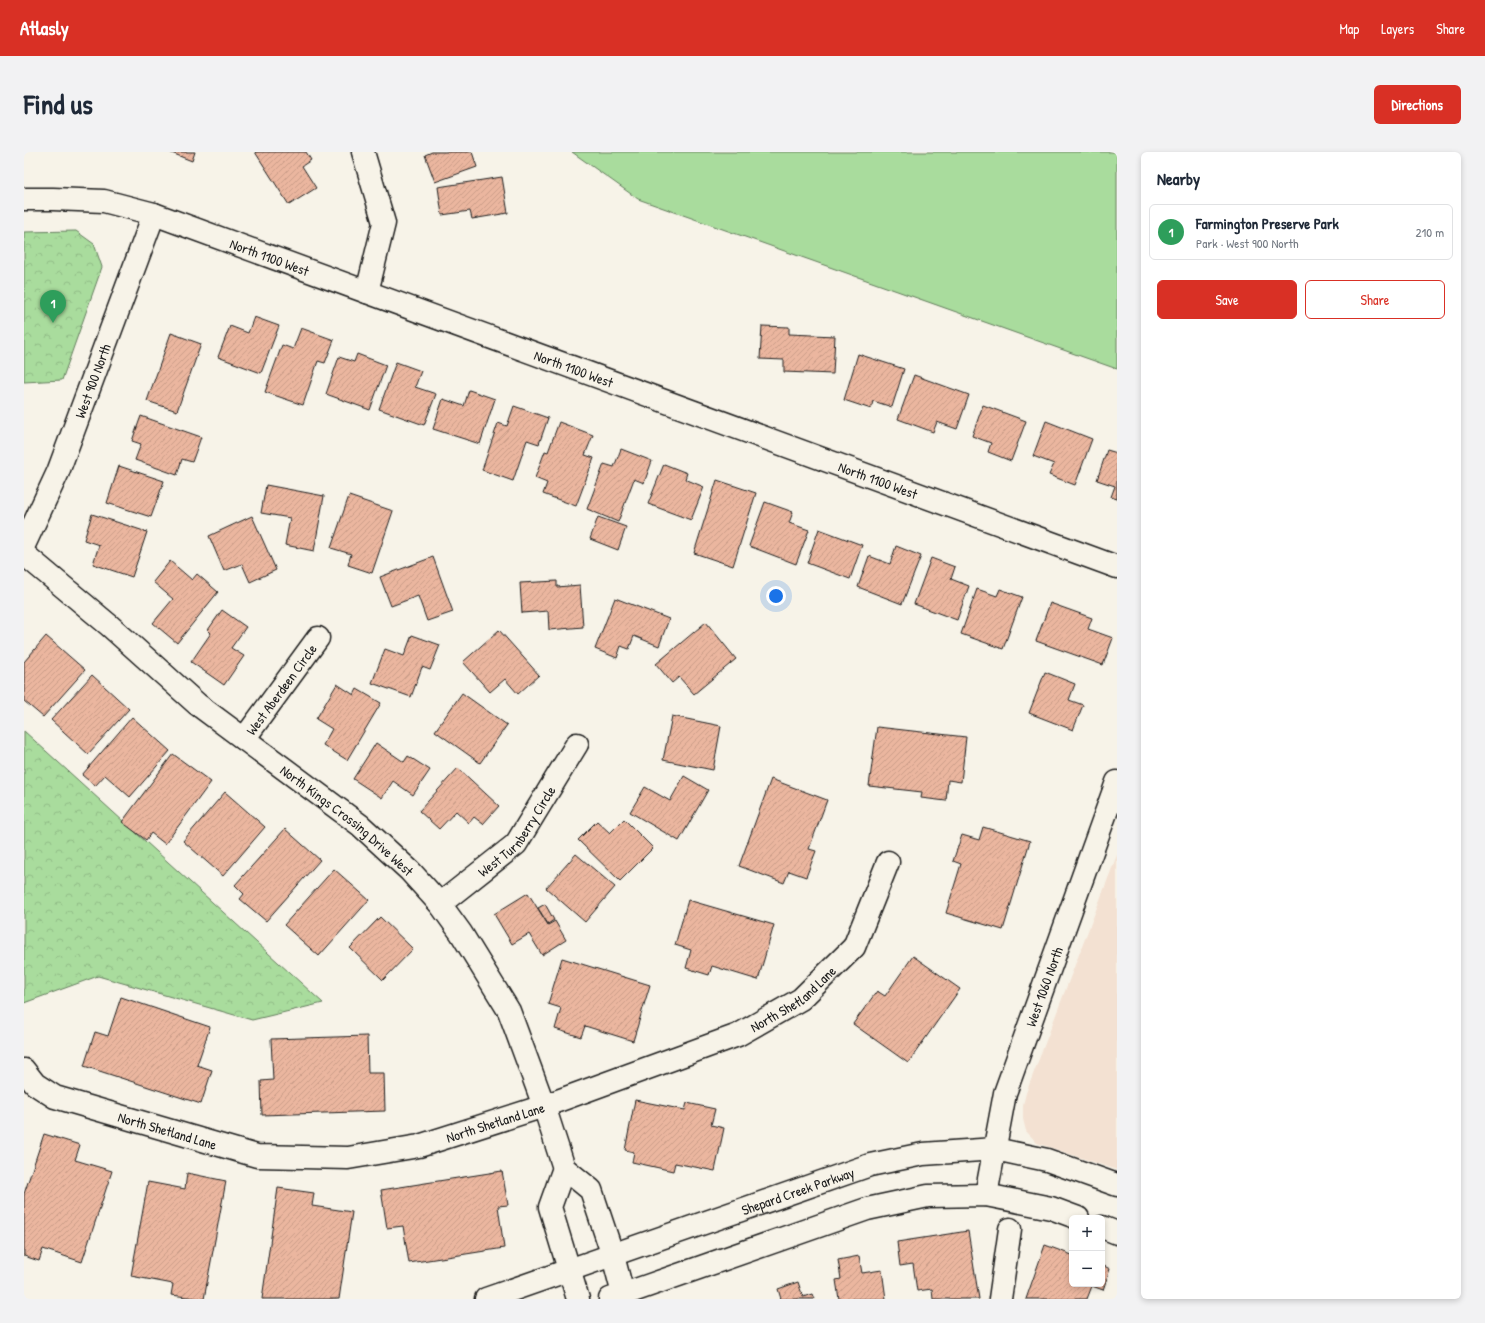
<!DOCTYPE html>
<html lang="en">
<head>
<meta charset="utf-8">
<style>
	:root { --surface:#fff; --page:#f2f2f3; --text:#1f2937; --muted:#747a83; --line:#e0e1e3; --accent:#d93025 }
	body { margin:0; font-family:"Patrick Hand",sans-serif; background:var(--page); color:var(--text) }
	.controls { position:absolute; right:12px; bottom:12px; display:grid; overflow:hidden; border-radius:6px; box-shadow:0 2px 6px #0003 }
	.controls button { width:36px; height:36px; display:grid; place-items:center; padding:0; border:0; border-bottom:1px solid var(--line); background:var(--surface); color:var(--text); font:20px sans-serif }
	.you { position:absolute; left:752px; top:444px; width:14px; height:14px; margin:-10px; border:3px solid #fff; border-radius:50%; background:#1a73e8; box-shadow:0 0 0 6px #1a73e833 }
	.badge { display:grid; place-items:center; width:26px; height:26px; border-radius:50%; background:var(--accent); color:#fff; font-size:13px; font-weight:700 }
	.pin { position:absolute; translate:-50% -33px; filter:drop-shadow(0 1px 2px #0008) }
	.pin::after { content:''; position:absolute; top:21px; width:14px; height:12px; background:inherit; clip-path:polygon(0 0,100% 0,50% 100%) }
	.list { margin:0; padding:0; list-style:none }
	h2 { display:flex; justify-content:space-between; align-items:center; height:52px; margin:0; padding:0 16px; font-size:17px }
	h2 small { font-size:13px; font-weight:400; color:var(--muted) }
	.list li { display:grid; grid-template-columns:26px 1fr auto; gap:12px; align-items:center; box-sizing:border-box; height:56px; margin:0 8px 8px; padding:0 8px; border:1px solid var(--line); border-radius:6px }
	.list b { display:block; font-size:15px; white-space:nowrap }
	.list p { margin:0; font-size:13px; white-space:nowrap; color:var(--muted) }
	.list em { font-size:13px; font-style:normal; color:var(--muted) }
	.actions { display:flex; gap:8px; padding:12px 16px }
	.actions a { flex:1; padding:9px 0; border:1px solid var(--accent); border-radius:6px; text-align:center; font-size:14px; color:var(--accent) }
	.actions .main { background:var(--accent); color:#fff }
	.map { position:relative; flex:none; width:1093px; height:1147px; overflow:hidden; border-radius:6px }
	header { display:flex; align-items:center; gap:24px; box-sizing:border-box; height:56px; padding:0 20px; background:var(--accent); color:#fff }
	header strong { font-size:19px }
	nav { display:flex; gap:22px; margin-inline-start:auto; font-size:14px }
	.intro { display:flex; align-items:center; justify-content:space-between; box-sizing:border-box; height:96px; padding:0 24px }
	h1 { margin:0; font-size:28px }
	.button { padding:10px 18px; border-radius:6px; background:var(--accent); color:#fff; font-size:14px; font-weight:700 }
	main { display:flex; gap:24px; padding:0 24px }
	aside { flex:1; background:var(--surface); border-radius:6px; box-shadow:0 2px 6px #0003 }
	.map>svg:first-child { display:block }
	.built { fill:#f3e1d2 }
	.grass { fill:#a9dc9d; stroke:#627c5c }
	.forest { fill:url(#forest-crowns); stroke:#627c5c }
	.building { fill:url(#building-hatch); stroke:#1c1c1c }
	.lines { fill:none; stroke-linecap:round; stroke-linejoin:round }
	.minor-casing { stroke:#1c1c1c; stroke-width:25 }
	.minor { stroke:#f7f3e8; stroke-width:22 }
	.labels { text-anchor:middle; dominant-baseline:central; stroke-width:4; stroke-linejoin:round; paint-order:stroke }
	.street-label { font-size:14px; fill:#1c1c1c; stroke:#f7f3e8 }
</style>
</head>
<body>
<header>
<strong>Atlasly</strong>
<nav><a>Map</a><a>Layers</a><a>Share</a></nav>
</header>
<div class="intro"><h1>Find us</h1><a class="button">Directions</a></div>
<main>
<div class="map">
<svg width="1093" height="1147" viewBox="0 0 1093 1147">
	<defs>
		<pattern id="forest-crowns" width="20" height="18" patternUnits="userSpaceOnUse"><rect width="20" height="18" fill="#a9dc9d"/><path d="M2 6a3 3 0 1 1 6 0M12 15a3 3 0 1 1 6 0" fill="none" stroke="#91bc87"/></pattern>
		<pattern id="building-hatch" width="6" height="6" patternUnits="userSpaceOnUse"><rect width="6" height="6" fill="#ebb69f"/><path d="M-1 1l2-2M0 6l6-6M5 7l2-2" fill="none" stroke="#c99c88"/></pattern>
	</defs>
	<rect width="100%" height="100%" fill="#f7f3e8"/>
	<filter id="ink" filterUnits="userSpaceOnUse"><feTurbulence type="fractalNoise" baseFrequency=".025" numOctaves="2"/><feDisplacementMap in="SourceGraphic" scale="8" xChannelSelector="R" yChannelSelector="G"/><feConvolveMatrix kernelMatrix="1 2 1 2 8 2 1 2 1" color-interpolation-filters="sRGB"/></filter>
	<g filter="url(#ink)">
		<path class="built" d="M1093 703V1018L1013 991 1002 979 999 967V953L1002 941Z"/>
		<path class="grass" d="M548 0H1093V217L614 47Z"/>
		<g class="forest">
			<path d="M52 79 70 92 78 115 38 228 0 230V80Z"/>
			<path d="M0 579 299 851 228 868 74 824 0 851Z"/>
		</g>
		<g class="building">
			<path d="M145 0H171L168 9Z"/>
			<path d="M231 0H282L287 8 278 14 292 36 265 53Z"/>
			<path d="M408 0H448L453 15 411 30 401 3Z"/>
			<path d="M478 25 484 61 448 67 446 59 418 63 414 35Z"/>
			<path d="M230 165 255 174 237 221 194 205 206 174 224 181Z"/>
			<path d="M738 174 765 175V182L811 184 809 222 760 220V208L736 207Z"/>
			<path d="M277 176 310 188 301 211 294 209 279 253 241 240 258 193 269 197Z"/>
			<path d="M147 181 177 192 153 259 123 249Z"/>
			<path d="M333 202 362 213 346 258 302 242 315 205 330 210Z"/>
			<path d="M834 202 880 217 868 255 849 249 847 257 820 248Z"/>
			<path d="M372 210 397 219 391 235 412 242 400 273 355 257Z"/>
			<path d="M890 223 945 243 933 277 913 270 909 280 874 267Z"/>
			<path d="M445 238 471 247 456 292 409 277 419 247 440 254Z"/>
			<path d="M959 253 1002 269 987 309 964 300 967 291 948 284Z"/>
			<path d="M490 254 524 266 515 292 503 288 489 329 458 318 474 271 483 274Z"/>
			<path d="M117 264 177 285 168 310 158 307 153 323 111 308 117 292 108 289Z"/>
			<path d="M1022 269 1068 287 1051 333 1025 323 1030 312 1009 304Z"/>
			<path d="M535 270 569 283 561 303 570 306 552 354 519 342 523 331 511 326 521 299 524 300Z"/>
			<path d="M597 297 628 309 620 331 610 327 594 370 563 357 580 312 590 315Z"/>
			<path d="M1083 298 1093 301V347L1087 345 1091 334 1073 328Z"/>
			<path d="M640 312 663 321 661 327 680 335 667 368 624 352Z"/>
			<path d="M95 314 140 329 127 365 83 351Z"/>
			<path d="M693 328 732 341 709 414 670 401Z"/>
			<path d="M242 333 300 344 290 399 261 393 266 366 237 361Z"/>
			<path d="M325 344 369 359 348 421 324 413 327 402 307 396Z"/>
			<path d="M741 350 769 360 765 371 785 378 772 412 725 394Z"/>
			<path d="M68 362 123 380 108 425 69 412 75 393 60 388Z"/>
			<path d="M228 364 252 418 226 430 218 412 200 419 185 384Z"/>
			<path d="M574 365 602 375 594 398 566 387Z"/>
			<path d="M795 377 838 393 826 427 783 411Z"/>
			<path d="M872 394 897 404 878 452 834 435 845 404 866 412Z"/>
			<path d="M409 405 429 460 403 469 394 444 367 454 356 425Z"/>
			<path d="M907 406 931 415 927 427 945 434 933 468 890 452Z"/>
			<path d="M146 409 168 428 173 422 194 440 153 491 129 471 149 447 129 430Z"/>
			<path d="M533 429V435L556 433 559 475 525 478 524 459 498 461 496 431Z"/>
			<path d="M953 437 973 444 976 437 998 445 979 497 937 482Z"/>
			<path d="M591 446 645 467 635 494 610 484 605 497 597 494 593 506 571 497Z"/>
			<path d="M1026 451 1068 466 1064 477 1089 486 1079 513 1012 489Z"/>
			<path d="M198 458 222 475 207 496 220 504 200 533 167 510 187 481 184 478Z"/>
			<path d="M682 470 712 507 670 542 655 525 648 531 632 512Z"/>
			<path d="M475 478 515 523 494 542 481 527 466 540 439 510Z"/>
			<path d="M388 483 416 493 406 518 398 515 387 545 348 531 361 497 380 504Z"/>
			<path d="M22 484 61 518 19 565 0 549V510Z"/>
			<path d="M1021 520 1051 532 1045 548 1059 553 1049 578 1005 561Z"/>
			<path d="M68 523 105 557 64 602 27 568Z"/>
			<path d="M313 532 330 543 333 537 357 551 323 608 299 593 308 577 292 567Z"/>
			<path d="M438 541 483 573 456 611 411 579Z"/>
			<path d="M648 564 697 574 689 618 639 608Z"/>
			<path d="M108 565 146 599 106 645 81 623 71 634 58 623Z"/>
			<path d="M853 575 942 585 937 630 924 628 922 649 897 646 898 640 845 634Z"/>
			<path d="M352 591 380 610 384 604 406 618 389 643 369 629 358 646 329 627Z"/>
			<path d="M149 602 187 630 141 692 127 681 122 688 98 670Z"/>
			<path d="M434 616 475 654 459 672 450 665 445 671 432 659 415 677 395 659Z"/>
			<path d="M660 624 684 638 655 689 606 660 621 635 646 649Z"/>
			<path d="M747 627 803 648 785 697 792 699 782 725 765 719 760 731 715 714Z"/>
			<path d="M201 640 241 675 199 724 159 689Z"/>
			<path d="M600 667 629 696 596 729 554 688 573 669 586 681Z"/>
			<path d="M959 675 1006 689 979 778 922 761 937 712 929 709 938 683 955 688Z"/>
			<path d="M261 677 296 708 242 769 216 747 220 742 211 733Z"/>
			<path d="M552 702 591 735 561 770 522 736Z"/>
			<path d="M310 717 345 748 295 804 260 773Z"/>
			<path d="M504 741 524 773 531 769 542 788 518 803 505 782 488 792 470 762Z"/>
			<path d="M664 748 750 773 734 828 688 814 685 823 662 816 667 798 651 793Z"/>
			<path d="M521 752 530 768 524 772 514 756Z"/>
			<path d="M356 765 389 797 359 828 326 796Z"/>
			<path d="M889 804 936 837 884 911 829 872 853 839 861 844Z"/>
			<path d="M538 806 626 833 609 889 561 874 557 885 531 877 537 856 524 852Z"/>
			<path d="M97 845 186 875 173 913 188 918 177 952 60 914 71 880 84 884Z"/>
			<path d="M343 884 344 921H360L361 959 238 963 237 929 249 928 247 887Z"/>
			<path d="M611 948 661 958 663 951 691 957 687 973 700 976 691 1019 651 1011 649 1019 608 1010 610 1000 601 998Z"/>
			<path d="M20 982 56 993 51 1008 88 1019 58 1110 19 1097 15 1109 0 1104V1042Z"/>
			<path d="M478 1019 484 1053 474 1054 480 1096 385 1111 379 1074 363 1076 357 1038Z"/>
			<path d="M163 1021 202 1029 180 1147 147 1143 149 1132 107 1124 124 1030 161 1037Z"/>
			<path d="M254 1036 290 1041 288 1054 328 1060 315 1147H238Z"/>
			<path d="M944 1079 955 1147H909L908 1137 893 1139 889 1112 876 1114 873 1090Z"/>
			<path d="M1021 1093 1048 1103V1132H1078V1113L1086 1117 1079 1138 1068 1134 1063 1147H1002Z"/>
			<path d="M835 1104 838 1121 858 1118 862 1147H815L812 1128 817 1127 814 1108Z"/>
			<path d="M774 1130 779 1145 788 1142 790 1147H757L754 1137Z"/>
		</g>
		<g class="lines">
			<g class="minor-casing">
				<g id="minor">
					<path d="M339 0 360 71 343 140"/>
					<path id="s1" d="M0 47H29L80 49 130 62 1093 415"/>
					<path id="s2" d="M0 393 34 320 130 62"/>
					<path id="s3" d="M0 402 86 474 173 552 336 673 386 719 416 752 437 781 485 859 520 954 540 1016 567 1038 589 1104 599 1142"/>
					<path id="s4" d="M220 587 294 486"/>
					<path id="s5" d="M416 752 492 692 553 592"/>
					<path id="s6" d="M0 918 11 932 31 945 233 1004 324 1006 395 994 520 954 714 883 777 847 830 795 864 710"/>
					<path d="M540 1016 526 1055 554 1147"/>
					<path id="s7" d="M962 1043 981 941 1093 630"/>
					<path d="M1078 1075 1093 1081"/>
					<path id="s8" d="M462 1147 846 1013 899 1002 971 997 1023 1008 1093 1033"/>
					<path d="M586 1147 843 1057 904 1044 962 1043 1027 1056 1054 1066"/>
					<path d="M976 1147 986 1077"/>
				</g>
			</g>
			<use href="#minor" class="minor"/>
		</g>
	</g>
	<g class="labels">
		<g class="street-label">
			<text stroke="none"><textPath href="#s1" startOffset="255">North 1100 West</textPath></text>
			<text stroke="none"><textPath href="#s1" startOffset="579">North 1100 West</textPath></text>
			<text stroke="none"><textPath href="#s2" startOffset="178">West 900 North</textPath></text>
			<text stroke="none"><textPath href="#s1" startOffset="903">North 1100 West</textPath></text>
			<text stroke="none"><textPath href="#s4" startOffset="62">West Aberdeen Circle</textPath></text>
			<text stroke="none"><textPath href="#s3" startOffset="419">North Kings Crossing Drive West</textPath></text>
			<text stroke="none"><textPath href="#s5" startOffset="107">West Turnberry Circle</textPath></text>
			<text stroke="none"><textPath href="#s7" startOffset="217">West 1060 North</textPath></text>
			<text stroke="none"><textPath href="#s6" startOffset="819">North Shetland Lane</textPath></text>
			<text stroke="none"><textPath href="#s6" startOffset="495">North Shetland Lane</textPath></text>
			<text stroke="none"><textPath href="#s6" startOffset="159">North Shetland Lane</textPath></text>
			<text stroke="none"><textPath href="#s8" startOffset="330">Shepard Creek Parkway</textPath></text>
		</g>
	</g>
</svg>
<div class="controls">
<button>+</button>
<button>−</button>
</div>
<div class="you"></div>
<div class="pin badge" style="left:29px;top:171px;background:#2e9e5b">1</div>
</div>
<aside>
<h2>Nearby<small></small></h2>
<ul class="list">
<li><span class="badge" style="background:#2e9e5b">1</span><div><b>Farmington Preserve Park</b><p>Park · West 900 North</p></div><em>210 m</em></li>
</ul>
<div class="actions"><a class="main">Save</a><a>Share</a></div>
</aside>
</main>
</body>
</html>
